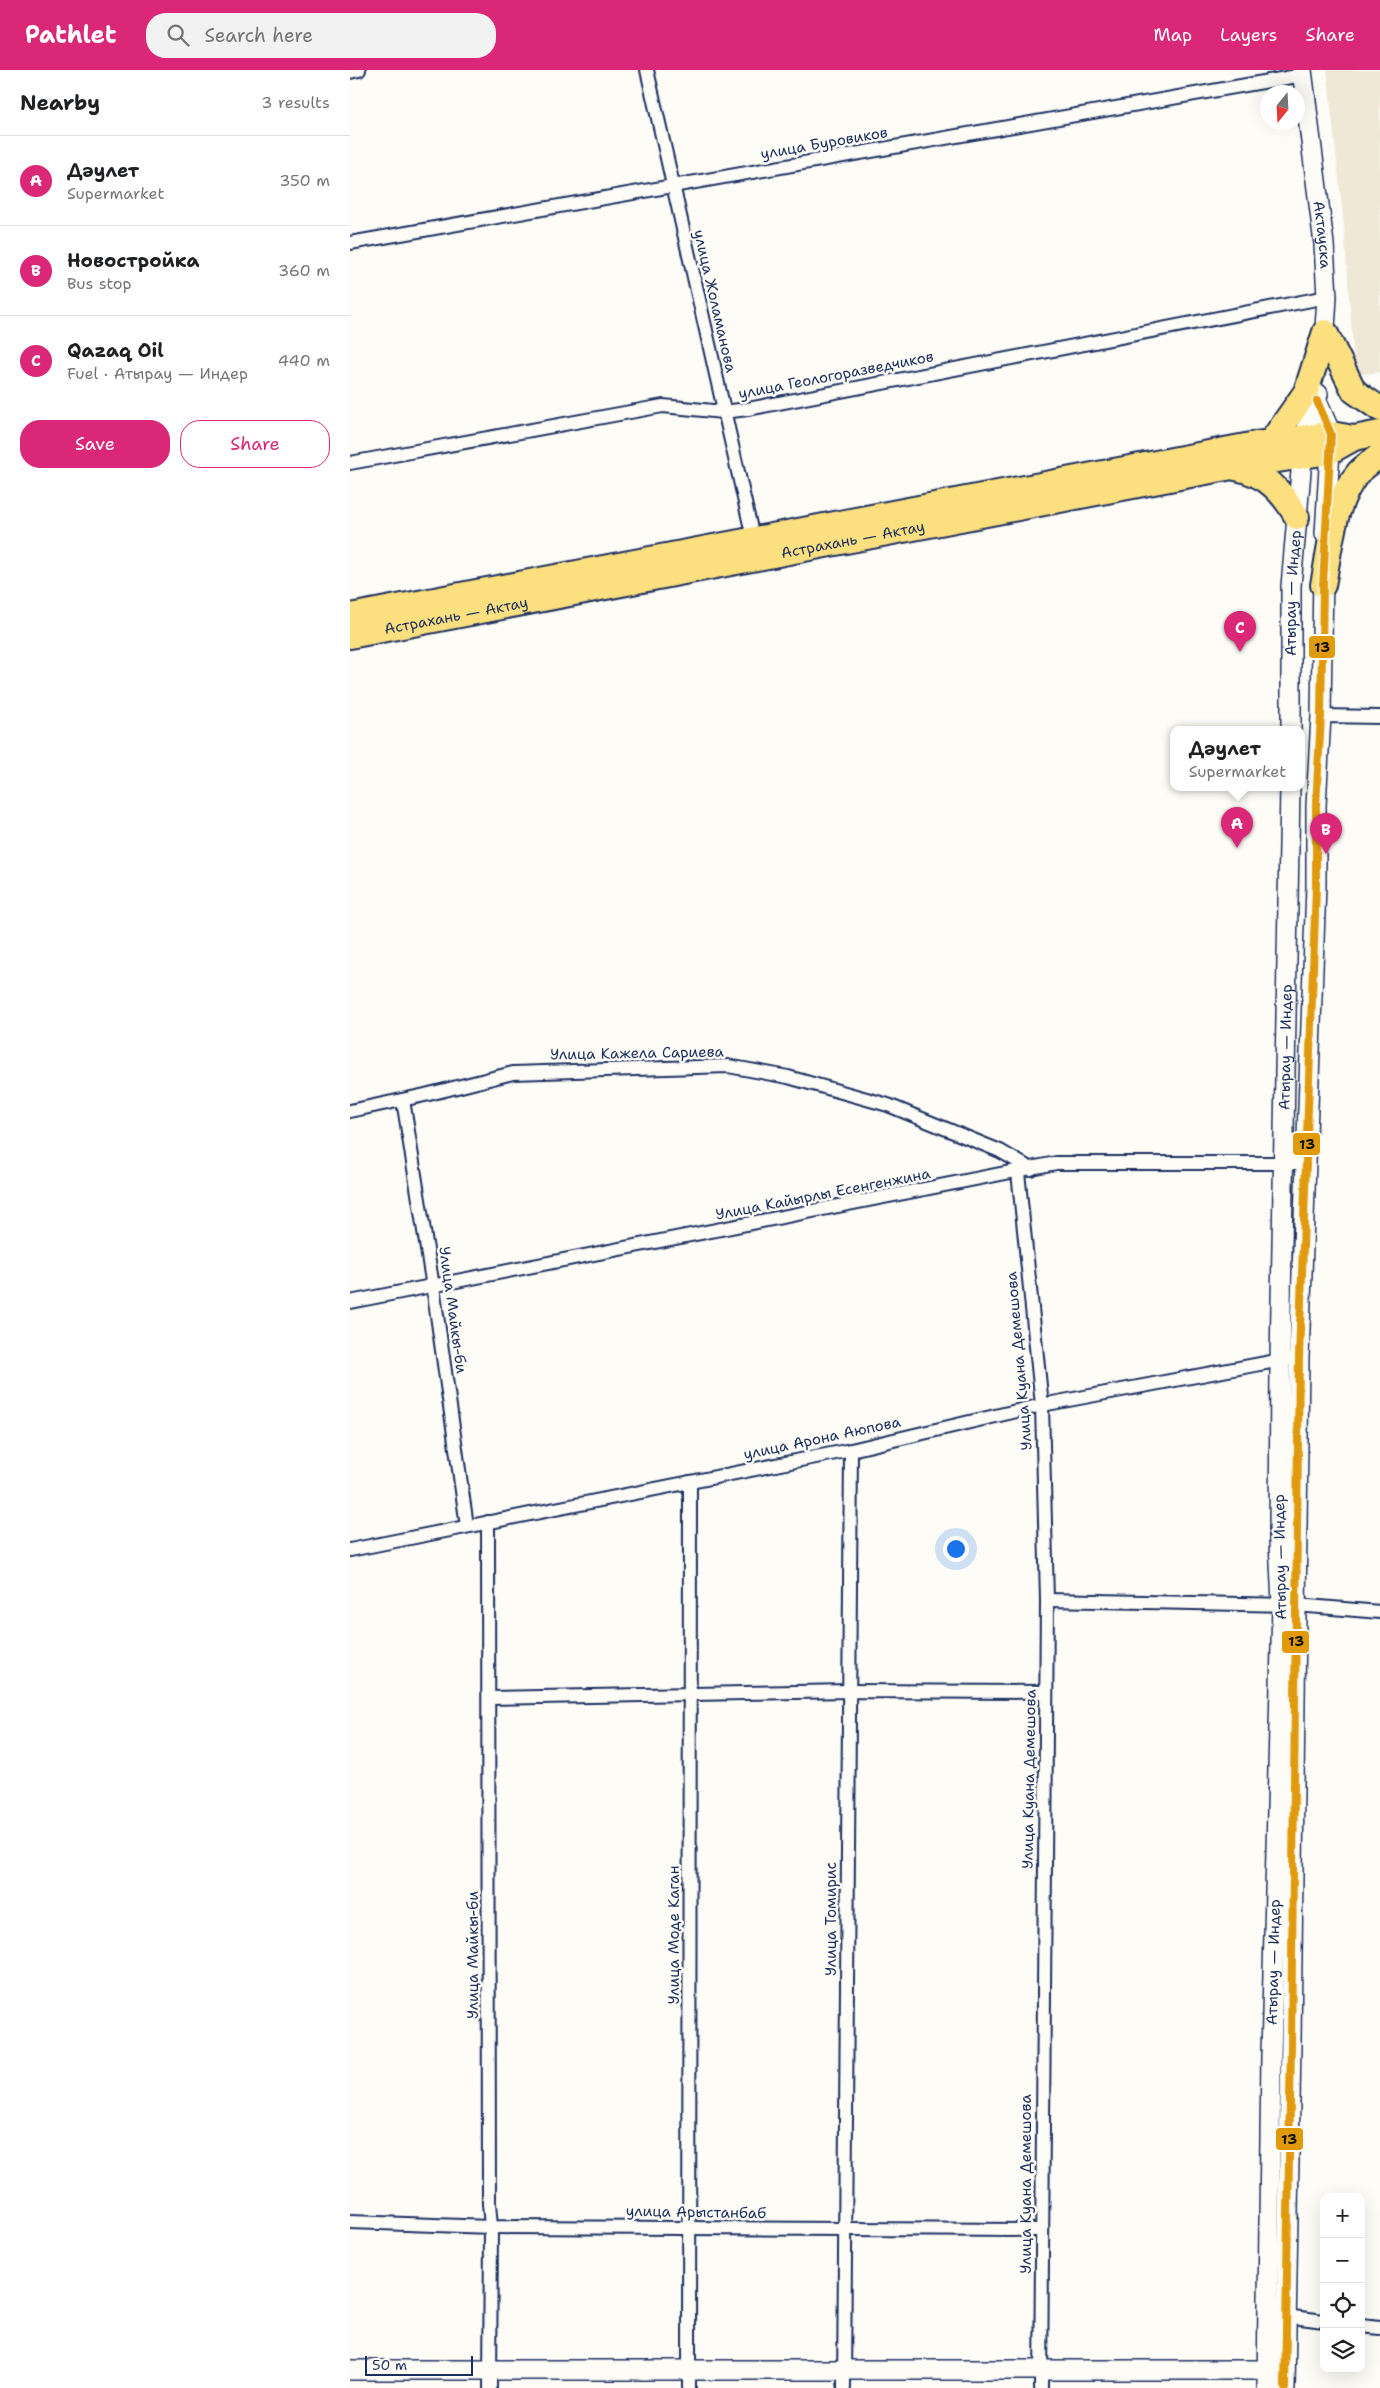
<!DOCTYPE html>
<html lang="en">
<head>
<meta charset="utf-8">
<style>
	:root { --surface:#fff; --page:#f2f2f2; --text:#202124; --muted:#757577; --line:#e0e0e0; --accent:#db2777 }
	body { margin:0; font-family:"Shantell Sans",sans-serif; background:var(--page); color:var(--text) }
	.controls { position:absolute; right:15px; bottom:15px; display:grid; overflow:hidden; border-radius:10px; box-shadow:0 5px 20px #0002 }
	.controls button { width:45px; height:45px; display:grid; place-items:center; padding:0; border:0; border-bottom:1px solid var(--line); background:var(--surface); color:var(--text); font:25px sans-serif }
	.compass { position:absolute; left:910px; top:15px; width:45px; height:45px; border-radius:50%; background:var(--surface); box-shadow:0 5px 20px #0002; rotate:198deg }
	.scale { position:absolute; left:15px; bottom:12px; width:108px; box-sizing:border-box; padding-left:5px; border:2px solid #1b2f5e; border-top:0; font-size:14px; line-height:18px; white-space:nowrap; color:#1b2f5e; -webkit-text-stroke:4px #fdfcf7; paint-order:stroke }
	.you { position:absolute; left:605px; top:1478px; width:18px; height:18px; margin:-12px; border:4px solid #fff; border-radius:50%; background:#1a73e8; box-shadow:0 0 0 8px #1a73e833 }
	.badge { display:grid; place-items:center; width:32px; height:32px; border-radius:50%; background:var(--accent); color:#fff; font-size:16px; font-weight:700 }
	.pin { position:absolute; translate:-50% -41px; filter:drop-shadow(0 1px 2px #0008) }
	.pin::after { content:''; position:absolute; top:26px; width:18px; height:15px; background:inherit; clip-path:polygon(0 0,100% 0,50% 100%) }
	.popup { position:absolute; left:820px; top:656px; width:135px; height:65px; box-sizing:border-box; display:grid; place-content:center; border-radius:10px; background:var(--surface); filter:drop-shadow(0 1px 4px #0005); font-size:16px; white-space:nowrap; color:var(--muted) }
	.popup b { font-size:19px; color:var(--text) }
	.popup::after { content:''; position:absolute; left:50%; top:100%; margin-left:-10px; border:10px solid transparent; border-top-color:var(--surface) }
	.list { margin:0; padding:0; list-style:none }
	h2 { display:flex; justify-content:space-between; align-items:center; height:65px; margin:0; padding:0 20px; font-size:21px }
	h2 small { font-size:16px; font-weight:400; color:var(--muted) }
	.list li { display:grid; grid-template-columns:32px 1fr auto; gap:15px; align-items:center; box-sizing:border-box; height:90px; padding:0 20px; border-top:1px solid var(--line) }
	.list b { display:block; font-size:19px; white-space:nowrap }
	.list p { margin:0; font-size:16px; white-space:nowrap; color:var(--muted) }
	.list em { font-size:16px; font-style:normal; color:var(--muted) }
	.actions { display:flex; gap:10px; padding:15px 20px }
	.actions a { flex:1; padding:11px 0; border:1px solid var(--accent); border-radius:20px; text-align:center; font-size:18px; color:var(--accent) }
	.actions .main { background:var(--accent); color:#fff }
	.icon { flex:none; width:28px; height:28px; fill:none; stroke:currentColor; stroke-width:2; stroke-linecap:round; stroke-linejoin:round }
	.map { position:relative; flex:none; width:1030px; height:2318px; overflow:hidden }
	header { display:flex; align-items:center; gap:30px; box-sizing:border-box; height:70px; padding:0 25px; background:var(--accent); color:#fff }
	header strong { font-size:24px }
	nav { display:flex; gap:28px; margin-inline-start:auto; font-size:18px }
	.search { width:350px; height:45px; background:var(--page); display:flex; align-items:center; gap:12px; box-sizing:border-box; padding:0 18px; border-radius:20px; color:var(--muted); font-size:19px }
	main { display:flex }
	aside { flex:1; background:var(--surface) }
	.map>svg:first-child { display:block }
	.built { fill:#f0e8d6 }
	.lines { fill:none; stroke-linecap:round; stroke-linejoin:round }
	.street-casing { stroke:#1b2f5e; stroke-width:16 }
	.secondary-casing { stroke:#1b2f5e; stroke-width:22 }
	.highway-casing { stroke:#1b2f5e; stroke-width:28 }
	.street { stroke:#fdfcf7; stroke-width:12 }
	.secondary { stroke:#fdfcf7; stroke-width:19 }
	.highway { stroke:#fce080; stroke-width:24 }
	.bus-1-casing { stroke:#fdfcf7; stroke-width:11 }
	.bus-1 { stroke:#e19a09; stroke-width:8 }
	.labels { text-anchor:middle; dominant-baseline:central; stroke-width:5; stroke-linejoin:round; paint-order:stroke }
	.street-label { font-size:15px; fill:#1b2f5e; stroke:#fdfcf7 }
	.line-badge { stroke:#fdfcf7; stroke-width:2 }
	.pale-badge-label { font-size:14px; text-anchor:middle; font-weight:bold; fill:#111 }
</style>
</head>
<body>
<header>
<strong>Pathlet</strong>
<div class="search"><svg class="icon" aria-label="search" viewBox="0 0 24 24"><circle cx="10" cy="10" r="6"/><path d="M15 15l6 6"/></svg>Search here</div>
<nav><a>Map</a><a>Layers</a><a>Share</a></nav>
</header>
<main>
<aside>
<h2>Nearby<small>3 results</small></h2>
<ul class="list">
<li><span class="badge">A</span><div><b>Дәулет</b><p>Supermarket</p></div><em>350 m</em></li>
<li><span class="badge">B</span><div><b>Новостройка</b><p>Bus stop</p></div><em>360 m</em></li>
<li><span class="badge">C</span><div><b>Qazaq Oil</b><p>Fuel · Атырау — Индер</p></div><em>440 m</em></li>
</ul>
<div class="actions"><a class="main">Save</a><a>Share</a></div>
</aside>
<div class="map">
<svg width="1030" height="2318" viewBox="0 0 1030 2318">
	<rect width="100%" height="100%" fill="#fdfcf7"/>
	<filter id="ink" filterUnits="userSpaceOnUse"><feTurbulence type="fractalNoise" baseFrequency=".02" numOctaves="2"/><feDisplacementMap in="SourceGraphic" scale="10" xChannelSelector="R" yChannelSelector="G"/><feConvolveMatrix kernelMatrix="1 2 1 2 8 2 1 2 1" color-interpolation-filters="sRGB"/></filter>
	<g filter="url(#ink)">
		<path class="built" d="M977 0H1030V302L1005 305 994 157Z"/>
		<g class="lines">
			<g class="street-casing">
				<g id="street">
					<path d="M297 0 403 468"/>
					<path d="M0 2 9 0"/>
					<path d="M0 173 953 5"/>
					<path d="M0 393 313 336 373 342 398 339 977 227"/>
					<path d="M971 646 1030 647"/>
					<path d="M53 1030 83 1217 117 1456"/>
					<path d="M0 1041 75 1025 163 1003 378 996 438 1007 538 1035 650 1081 681 1099"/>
					<path d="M668 1102 692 1335 697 1530 691 2318"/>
					<path d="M0 1232 706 1093H957"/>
					<path d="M138 1452 139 2134 141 2157 140 2318"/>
					<path d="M0 1480 501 1380 692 1335 937 1289"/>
					<path d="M697 1530 946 1535 1030 1542"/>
					<path d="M139 1628 499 1621 696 1622"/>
					<path d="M0 2152 141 2157 691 2160"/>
					<path d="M935 2246 974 2251"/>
					<path d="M1011 2256 1030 2258"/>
					<path d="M339 2318 340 1412"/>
					<path d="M494 2318 501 1380"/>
				</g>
			</g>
			<g class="secondary-casing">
				<g id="secondary">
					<path id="s1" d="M952 0 974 174 977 227 974 275"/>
					<path d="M967 331 981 364 975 464"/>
					<path id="s2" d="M941 659V516L954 367 968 324"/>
					<path d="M0 2300H929"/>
					<path id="s3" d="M917 2318 921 1985 932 1534 929 1473 930 1291 940 717"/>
					<path d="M935 2318 941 1974 949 1287 966 816V736L971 646 973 502"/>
				</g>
			</g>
			<g class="highway-casing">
				<g id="highway">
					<path d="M921 372 956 322 975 262 1004 321 1030 339"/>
					<path d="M886 398C916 404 932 421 947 447"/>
					<path d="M973 515C980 479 983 431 1009 402 1015 396 1023 391 1030 385"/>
					<path d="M0 546 906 374 981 364 1004 368"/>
					<path id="s4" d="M0 566 882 397 979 382 1004 368 1030 363"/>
				</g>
			</g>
			<use href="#street" class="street"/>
			<use href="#secondary" class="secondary"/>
			<use href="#highway" class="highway"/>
			<g class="bus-1-casing">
				<path id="bus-1" d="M935 2318 941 1974 949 1287 966 816V736L971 646 973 515 981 364 967 331"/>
			</g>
			<use href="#bus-1" class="bus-1"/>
		</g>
	</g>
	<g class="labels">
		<g class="street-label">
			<text transform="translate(474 73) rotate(-10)">улица Буровиков</text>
			<text stroke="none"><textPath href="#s1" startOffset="166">Актауска</textPath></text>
			<text transform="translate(365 231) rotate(77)">улица Жоламанова</text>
			<text transform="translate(486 305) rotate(-11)">улица Геологоразведчиков</text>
			<text stroke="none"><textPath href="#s4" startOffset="512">Астрахань — Актау</textPath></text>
			<text stroke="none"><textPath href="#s2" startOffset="136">Атырау — Индер</textPath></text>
			<text stroke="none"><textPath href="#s4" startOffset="108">Астрахань — Актау</textPath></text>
			<text stroke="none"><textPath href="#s3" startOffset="1341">Атырау — Индер</textPath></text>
			<text transform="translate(287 983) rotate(-1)">Улица Кажела Сариева</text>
			<text transform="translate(473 1124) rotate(-11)">Улица Кайырлы Есенгенжина</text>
			<text transform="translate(103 1240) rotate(82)">Улица Майкы-би</text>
			<text transform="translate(669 1291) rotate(-95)">Улица Куана Демешова</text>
			<text transform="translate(472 1368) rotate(-12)">улица Арона Аюпова</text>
			<text transform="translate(930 1487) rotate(-91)">Атырау — Индер</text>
			<text transform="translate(679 1709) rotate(-89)">Улица Куана Демешова</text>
			<text transform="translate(481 1849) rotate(-90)">Улица Томирис</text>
			<text transform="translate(324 1865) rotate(-90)">Улица Моде Каган</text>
			<text transform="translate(123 1885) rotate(-90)">Улица Майкы-би</text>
			<text stroke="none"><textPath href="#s3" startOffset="426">Атырау — Индер</textPath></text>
			<text transform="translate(676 2114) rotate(-90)">Улица Куана Демешова</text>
			<text transform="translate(346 2142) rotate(1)">улица Арыстанбаб</text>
		</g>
	</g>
	<g class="line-badge">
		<rect x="958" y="565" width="28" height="24" rx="5" fill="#e19a09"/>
		<rect x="942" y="1062" width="29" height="24" rx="5" fill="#e19a09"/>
		<rect x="931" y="1560" width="29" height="24" rx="5" fill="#e19a09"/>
		<rect x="925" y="2057" width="29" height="24" rx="5" fill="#e19a09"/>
	</g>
	<g class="pale-badge-label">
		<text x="972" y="582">13</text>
		<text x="957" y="1079">13</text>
		<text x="946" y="1576">13</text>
		<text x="939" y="2074">13</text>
	</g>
</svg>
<div class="controls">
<button>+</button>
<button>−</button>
<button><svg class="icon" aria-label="locate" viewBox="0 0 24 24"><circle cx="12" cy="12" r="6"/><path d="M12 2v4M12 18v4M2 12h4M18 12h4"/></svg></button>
<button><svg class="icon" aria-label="layers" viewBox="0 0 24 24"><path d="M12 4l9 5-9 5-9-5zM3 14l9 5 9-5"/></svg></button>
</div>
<svg class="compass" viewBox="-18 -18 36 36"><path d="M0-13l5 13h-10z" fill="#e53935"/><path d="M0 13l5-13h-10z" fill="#757577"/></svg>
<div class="scale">50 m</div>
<div class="you"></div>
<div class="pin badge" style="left:887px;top:778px">A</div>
<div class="popup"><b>Дәулет</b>Supermarket</div>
<div class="pin badge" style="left:976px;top:784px">B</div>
<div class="pin badge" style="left:890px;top:582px">C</div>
</div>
</main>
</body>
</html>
